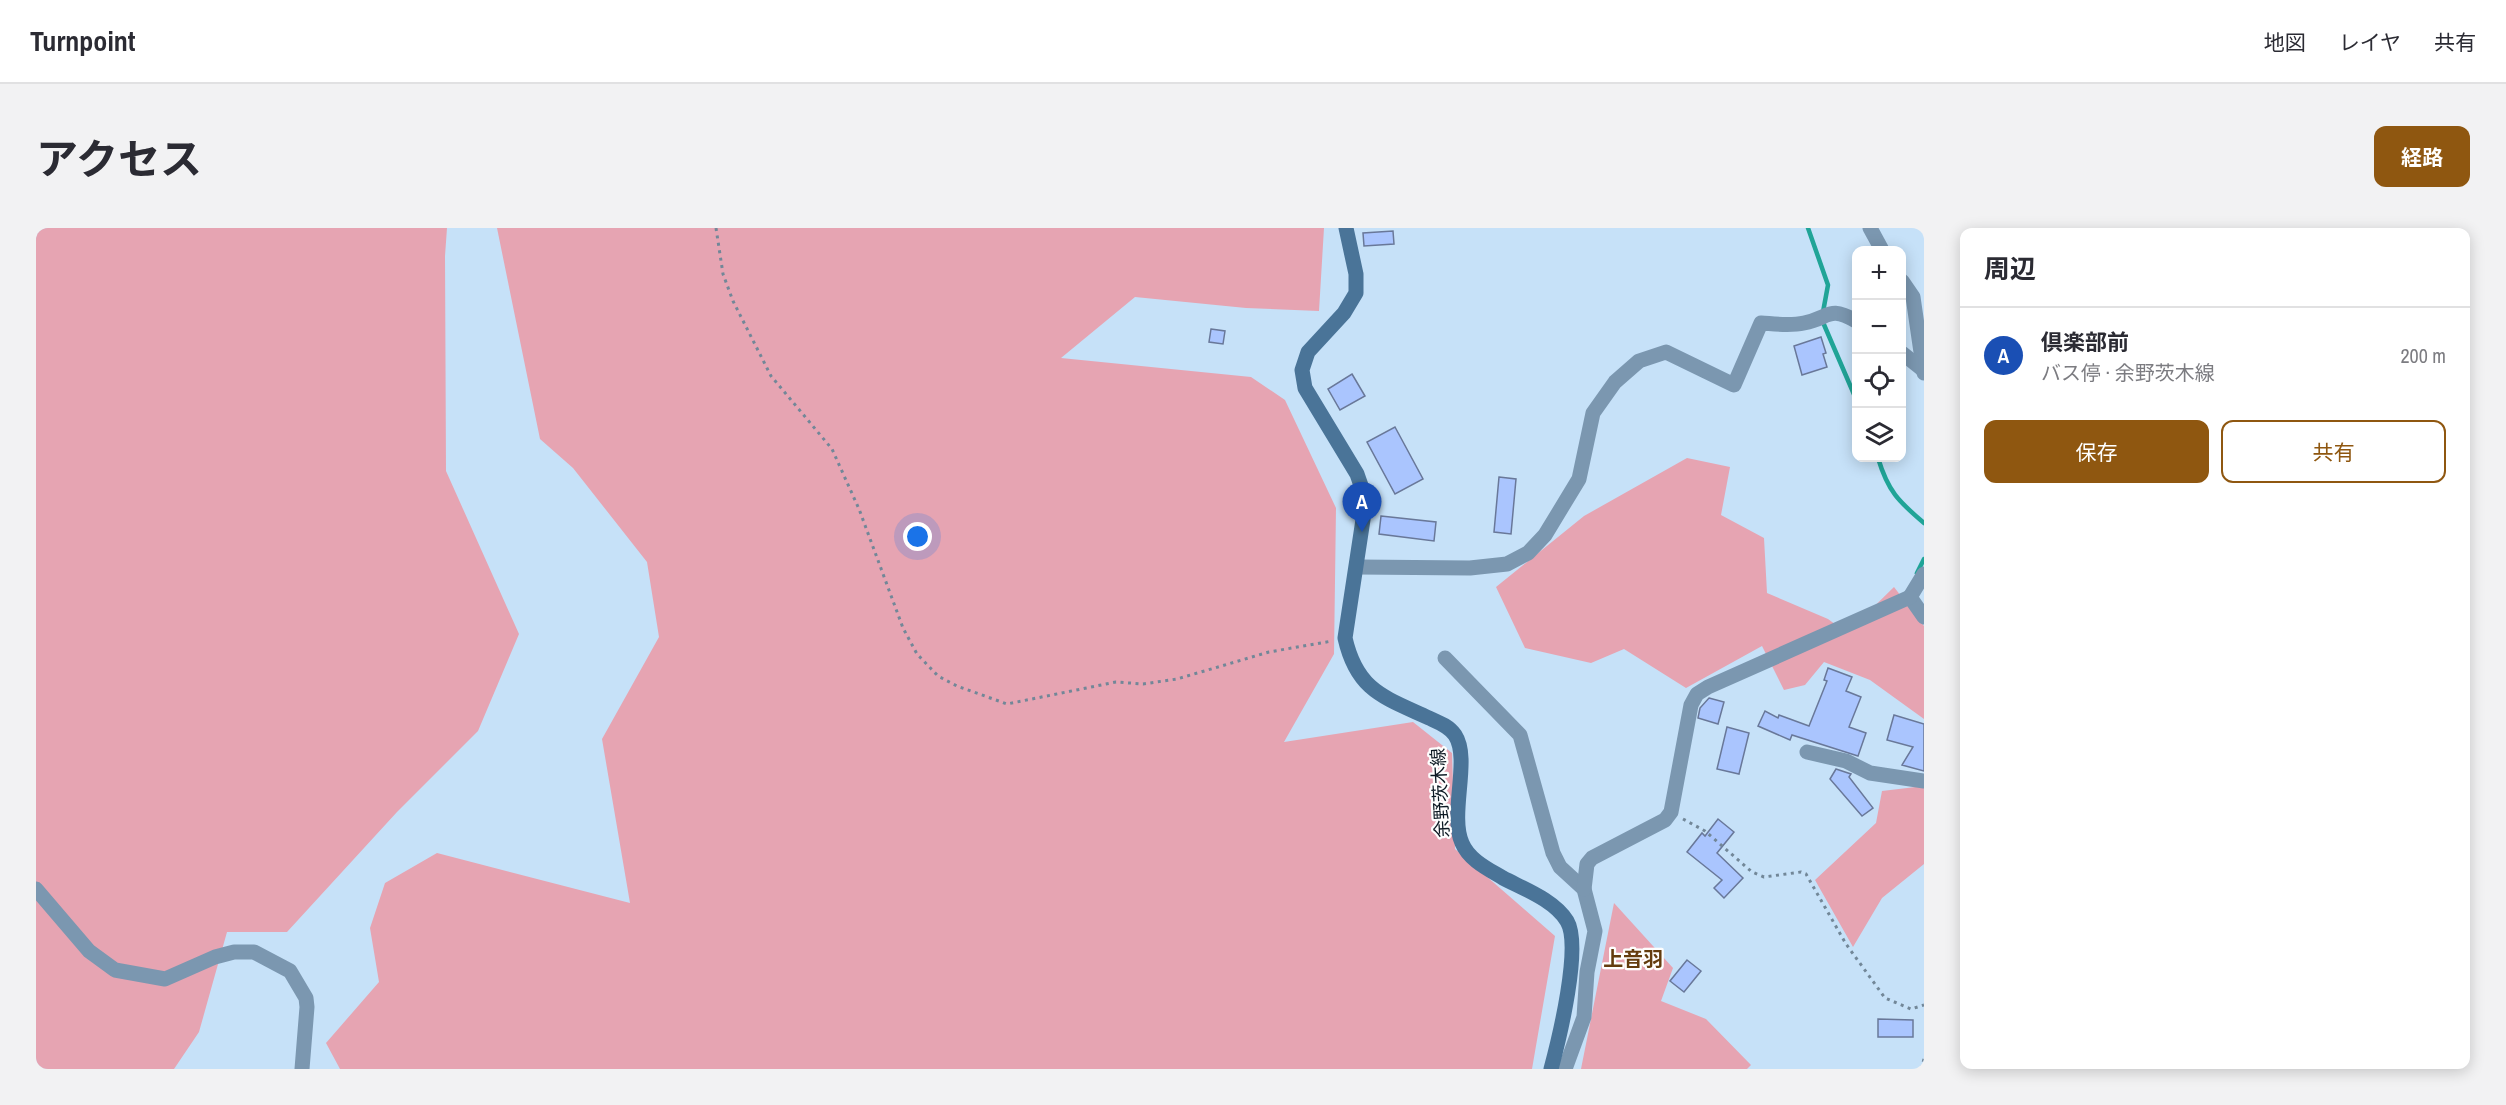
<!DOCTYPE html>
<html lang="ja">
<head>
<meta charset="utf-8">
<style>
	:root { --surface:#fff; --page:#f2f2f3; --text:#2b2b33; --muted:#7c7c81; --line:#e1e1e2; --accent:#8f5710 }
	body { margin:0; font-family:"Archivo Narrow","Noto Sans JP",sans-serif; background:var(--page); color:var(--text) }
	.controls { position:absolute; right:18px; top:18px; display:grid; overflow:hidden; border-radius:12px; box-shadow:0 3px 15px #0003 }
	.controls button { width:54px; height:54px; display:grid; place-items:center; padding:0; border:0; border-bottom:2px solid var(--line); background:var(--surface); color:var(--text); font:30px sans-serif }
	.you { position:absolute; left:882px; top:309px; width:21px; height:21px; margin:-15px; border:4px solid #fff; border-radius:50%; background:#1a73e8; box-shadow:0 0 0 9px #1a73e833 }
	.badge { display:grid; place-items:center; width:39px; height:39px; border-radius:50%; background:var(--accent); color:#fff; font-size:20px; font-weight:700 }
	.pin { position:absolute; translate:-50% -50px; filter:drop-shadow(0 2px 3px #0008) }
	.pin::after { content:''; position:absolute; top:32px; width:21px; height:18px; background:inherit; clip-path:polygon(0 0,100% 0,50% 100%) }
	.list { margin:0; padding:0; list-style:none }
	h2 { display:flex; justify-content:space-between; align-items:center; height:78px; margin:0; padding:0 24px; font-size:26px }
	h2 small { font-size:20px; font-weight:400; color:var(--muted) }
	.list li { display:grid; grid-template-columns:39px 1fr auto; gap:18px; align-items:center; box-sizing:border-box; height:96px; padding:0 24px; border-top:2px solid var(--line) }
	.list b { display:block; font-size:22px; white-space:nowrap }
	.list p { margin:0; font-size:20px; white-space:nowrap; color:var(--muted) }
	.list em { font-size:20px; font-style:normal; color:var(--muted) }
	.actions { display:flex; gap:12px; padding:18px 24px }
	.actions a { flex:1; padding:14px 0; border:2px solid var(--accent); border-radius:12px; text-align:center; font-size:21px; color:var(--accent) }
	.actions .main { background:var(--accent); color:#fff }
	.icon { flex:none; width:33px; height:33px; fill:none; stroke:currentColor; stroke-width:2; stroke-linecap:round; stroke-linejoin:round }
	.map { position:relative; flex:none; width:1888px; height:841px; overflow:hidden; border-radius:12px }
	header { display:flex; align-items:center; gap:36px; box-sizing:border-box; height:84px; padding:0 30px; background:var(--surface); border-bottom:2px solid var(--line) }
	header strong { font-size:28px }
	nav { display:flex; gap:33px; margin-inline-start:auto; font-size:21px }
	.intro { display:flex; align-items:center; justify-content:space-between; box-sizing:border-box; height:144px; padding:0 36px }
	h1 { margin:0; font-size:42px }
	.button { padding:15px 27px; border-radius:12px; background:var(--accent); color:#fff; font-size:21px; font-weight:700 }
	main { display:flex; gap:36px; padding:0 36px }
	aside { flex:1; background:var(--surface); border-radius:12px; box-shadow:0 3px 15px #0003 }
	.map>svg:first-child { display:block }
	.green { fill:#e6a4b2 }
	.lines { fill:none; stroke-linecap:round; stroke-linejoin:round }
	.stream { stroke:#20a497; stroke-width:4.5 }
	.building { fill:#aac5fe; stroke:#697899; stroke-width:1.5 }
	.path { stroke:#728798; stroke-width:3; stroke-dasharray:3 4.5; stroke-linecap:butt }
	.street { stroke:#7b97b0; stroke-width:15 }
	.secondary { stroke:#4a7498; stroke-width:15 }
	.labels { text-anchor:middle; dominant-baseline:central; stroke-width:4.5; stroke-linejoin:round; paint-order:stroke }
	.street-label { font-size:18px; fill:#0c1822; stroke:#fefefe }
	.neighbourhood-label { font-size:20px; font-weight:bold; fill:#643c0e; stroke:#fefefe }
</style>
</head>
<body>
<header>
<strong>Turnpoint</strong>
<nav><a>地図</a><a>レイヤ</a><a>共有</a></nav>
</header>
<div class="intro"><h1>アクセス</h1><a class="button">経路</a></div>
<main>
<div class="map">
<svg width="1888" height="841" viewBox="0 0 1888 841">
	<rect width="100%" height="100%" fill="#c6e1f8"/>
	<g class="green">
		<path d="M0 0H411L409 28 410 243 483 406 442 503 361 584 251 704H191L163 804 138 841H0Z"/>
		<path d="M461 0H1288L1283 83 1210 80 1099 69 1025 130 1215 149 1249 172 1300 280 1298 426 1248 514 1377 494 1416 525 1419 621 1519 708 1496 841H304L290 815 343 754 334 700 349 655 401 625 594 675 566 511 623 409 611 334 537 240 504 211Z"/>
		<path d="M1651 230 1694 239 1685 287 1728 310 1731 365 1792 391 1811 405 1858 359 1888 398V491L1834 452 1788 434 1769 457 1748 462 1726 418 1650 460 1588 421 1555 435 1489 420 1460 359 1548 288Z"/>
		<path d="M1888 558V636L1846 670 1817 719 1779 652 1840 595 1846 563Z"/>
		<path d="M1578 675 1637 740 1625 773 1670 791 1715 837 1711 841H1545Z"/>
	</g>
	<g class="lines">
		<g class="stream">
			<path d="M1772 0 1792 57 1787 84"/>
			<path d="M1786 92 1820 171"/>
			<path d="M1842 230C1852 263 1862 273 1888 295"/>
			<path d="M1881 345 1888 331"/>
		</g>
	</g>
	<g class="building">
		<path d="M1357 3 1358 16 1328 18 1327 5Z"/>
		<path d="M1175 101 1189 103 1187 116 1173 114Z"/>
		<path d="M1785 109 1790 125 1787 126 1791 139 1766 147 1758 118Z"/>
		<path d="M1316 146 1329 168 1304 182 1292 161Z"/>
		<path d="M1359 199 1387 251 1359 266 1331 214Z"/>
		<path d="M1463 249 1480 251 1475 306 1458 304Z"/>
		<path d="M1345 288 1400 294 1398 313 1343 306Z"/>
		<path d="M1792 440 1816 449 1810 463 1825 469 1813 499 1830 505 1822 528 1756 507 1754 512 1722 498 1729 483 1742 490 1743 487 1773 498 1791 453 1788 452Z"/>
		<path d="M1673 470 1688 474 1682 496 1662 490 1664 480Z"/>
		<path d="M1858 487 1888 496V543L1866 537 1877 519 1851 512Z"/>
		<path d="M1691 499 1713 505 1703 546 1681 541Z"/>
		<path d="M1800 541 1815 546 1813 549 1837 580 1826 588 1794 551Z"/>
		<path d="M1682 591 1698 604 1681 625 1707 650 1688 670 1678 660 1686 652 1651 624 1666 605 1669 608Z"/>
		<path d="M1651 732 1665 743 1648 764 1634 753Z"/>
		<path d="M1842 791 1877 792V809H1842Z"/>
	</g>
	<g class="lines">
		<g class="path">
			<path d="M680 0 687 46 697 73 735 148 796 221 823 281 867 400 881 426 902 448 921 458 971 476 1080 454 1107 456 1141 451 1233 424 1296 413"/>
			<path d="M1647 591 1669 603 1716 644 1728 649 1765 644 1770 646 1810 716 1849 770 1875 781 1888 777"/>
			<path d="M1885 841 1888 831"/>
		</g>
		<g class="street">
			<path d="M1834 0 1846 22"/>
			<path d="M1866 53 1877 69 1888 145"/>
			<path d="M1866 125 1886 141"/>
			<path d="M1322 339 1434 340 1471 336 1492 325 1509 307 1543 251 1557 185 1579 154 1603 133 1630 124 1698 157 1725 95C1740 96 1754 98 1768 95 1794 90 1792 77 1820 93"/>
			<path d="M1888 346 1874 369 1888 389"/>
			<path d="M1409 430 1484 507 1517 625 1524 639 1548 661 1559 703 1551 744 1548 789 1529 841"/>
			<path d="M1771 524 1810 533 1834 545 1888 553"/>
			<path d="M0 661 53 723 79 742 129 751 179 729 198 724H218L254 743 270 770 271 779 266 841"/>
			<path d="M1548 661 1551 636 1556 630 1629 592 1635 584 1655 477 1661 466 1672 459 1874 369"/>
		</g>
		<path class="secondary" d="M1310 0 1320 46V65L1308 85 1272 124 1266 142 1269 160 1321 246 1330 272 1309 410C1321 463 1348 469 1393 490 1402 494 1413 498 1419 507 1435 531 1413 586 1426 615 1433 632 1452 641 1467 650 1488 661 1518 672 1531 693 1546 718 1523 811 1515 841"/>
	</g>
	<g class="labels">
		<g class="street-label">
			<text transform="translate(1404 565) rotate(-93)">余野茨木線</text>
		</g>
		<g class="neighbourhood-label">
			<text x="1597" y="730">上音羽</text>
		</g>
	</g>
</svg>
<div class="controls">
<button>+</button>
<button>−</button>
<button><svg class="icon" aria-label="locate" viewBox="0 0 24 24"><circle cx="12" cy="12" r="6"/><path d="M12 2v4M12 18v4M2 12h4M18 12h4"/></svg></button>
<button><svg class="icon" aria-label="layers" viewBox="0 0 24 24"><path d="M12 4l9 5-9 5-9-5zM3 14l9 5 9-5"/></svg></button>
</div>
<div class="you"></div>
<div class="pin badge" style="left:1326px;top:304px;background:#1a4fb4">A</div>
</div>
<aside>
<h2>周辺<small></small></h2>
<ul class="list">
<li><span class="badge" style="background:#1a4fb4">A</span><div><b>倶楽部前</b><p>バス停 · 余野茨木線</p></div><em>200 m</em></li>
</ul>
<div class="actions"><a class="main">保存</a><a>共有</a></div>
</aside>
</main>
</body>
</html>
